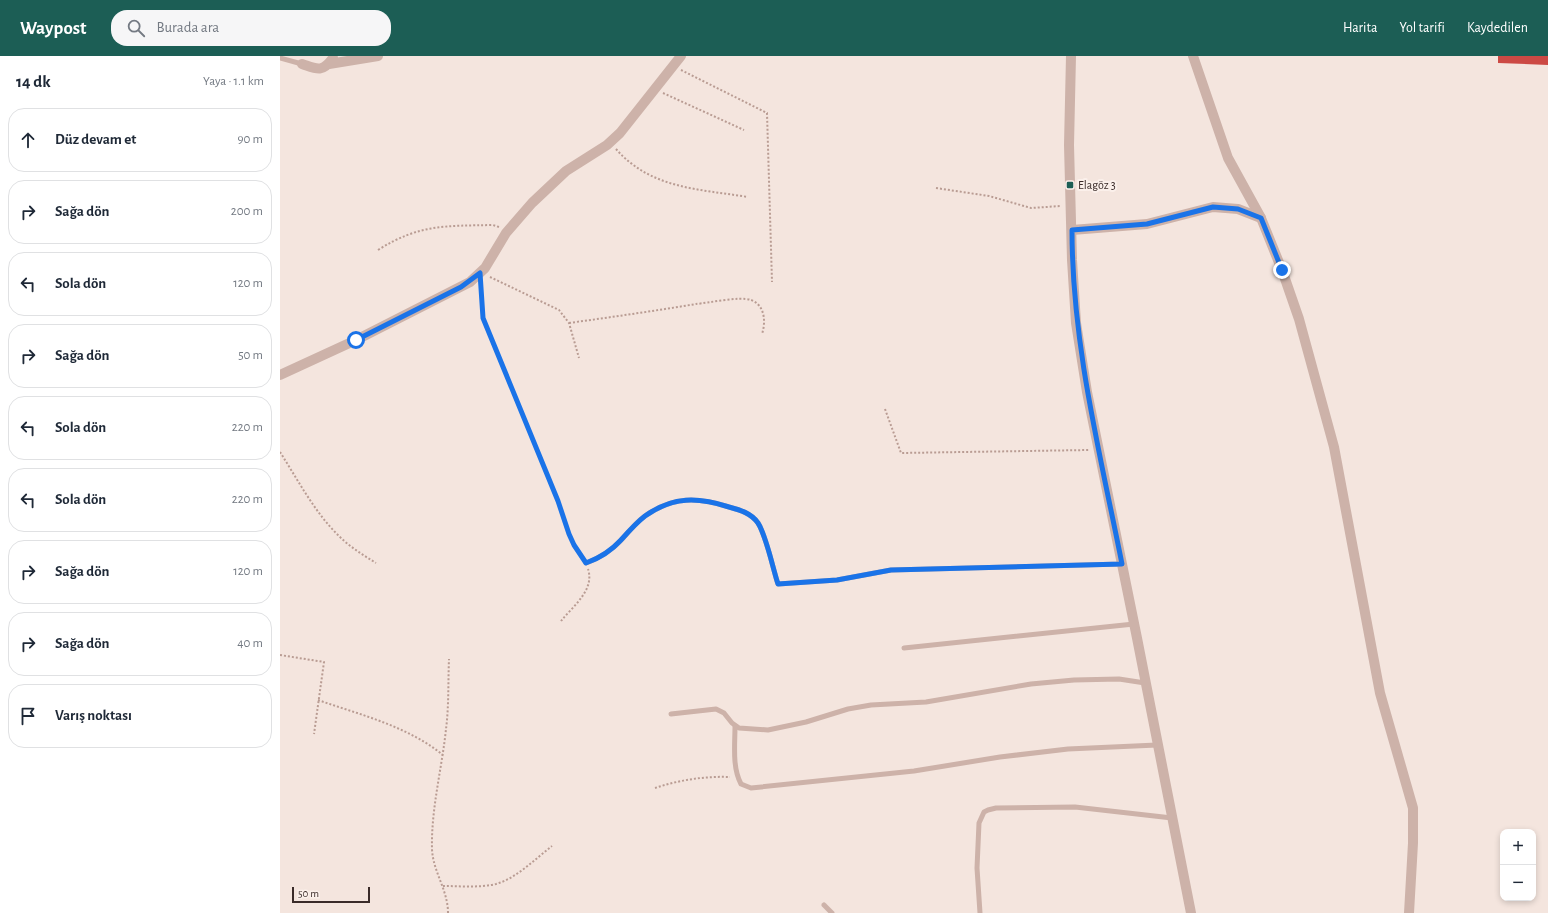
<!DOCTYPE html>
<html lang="tr">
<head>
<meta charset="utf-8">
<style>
	:root { --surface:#fff; --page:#f6f6f7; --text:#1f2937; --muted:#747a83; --line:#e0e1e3; --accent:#1c5e55 }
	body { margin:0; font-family:"Alegreya Sans",sans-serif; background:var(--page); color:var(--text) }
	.controls { position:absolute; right:12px; bottom:12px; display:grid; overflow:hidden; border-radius:8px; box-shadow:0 2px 6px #0003 }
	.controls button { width:36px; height:36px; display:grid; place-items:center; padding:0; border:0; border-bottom:1px solid var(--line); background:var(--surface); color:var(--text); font:20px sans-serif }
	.scale { position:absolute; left:12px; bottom:10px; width:78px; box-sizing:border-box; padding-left:4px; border:2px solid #3a2b29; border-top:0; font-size:11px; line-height:14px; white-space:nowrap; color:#3a2b29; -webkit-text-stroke:3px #fbf0eb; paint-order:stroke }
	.stop { position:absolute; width:12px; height:12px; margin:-9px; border:3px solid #1a73e8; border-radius:50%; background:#fff }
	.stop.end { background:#1a73e8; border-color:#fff; box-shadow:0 1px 4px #0008 }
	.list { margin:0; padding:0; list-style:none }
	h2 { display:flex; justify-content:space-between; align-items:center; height:52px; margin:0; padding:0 16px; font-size:17px }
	h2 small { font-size:13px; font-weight:400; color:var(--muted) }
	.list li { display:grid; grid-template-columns:26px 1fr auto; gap:12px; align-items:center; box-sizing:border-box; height:64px; margin:0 8px 8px; padding:0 8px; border:1px solid var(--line); border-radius:16px }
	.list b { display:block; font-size:15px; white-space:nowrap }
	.list em { font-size:13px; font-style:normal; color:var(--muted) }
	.icon { flex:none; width:22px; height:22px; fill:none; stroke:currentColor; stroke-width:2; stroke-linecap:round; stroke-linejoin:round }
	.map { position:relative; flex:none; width:1268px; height:857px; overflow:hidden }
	header { display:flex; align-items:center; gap:24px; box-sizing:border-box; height:56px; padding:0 20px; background:var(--accent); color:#fff }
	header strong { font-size:19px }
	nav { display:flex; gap:22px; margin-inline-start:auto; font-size:14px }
	.search { width:280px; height:36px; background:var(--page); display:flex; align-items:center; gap:10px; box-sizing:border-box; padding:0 14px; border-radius:16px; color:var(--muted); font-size:15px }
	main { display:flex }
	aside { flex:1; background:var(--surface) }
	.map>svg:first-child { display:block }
	.building { fill:#cc4944 }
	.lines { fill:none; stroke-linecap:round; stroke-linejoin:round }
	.path { stroke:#b99c93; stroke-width:2; stroke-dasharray:2 2; stroke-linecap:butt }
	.lane { stroke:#cdb2a9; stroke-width:5 }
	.street { stroke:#cdb2a9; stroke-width:10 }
	.route { stroke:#1a73e8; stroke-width:5 }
	.poi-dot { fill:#1c5e55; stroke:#fbf0eb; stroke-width:1.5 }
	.labels { text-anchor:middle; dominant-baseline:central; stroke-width:4; stroke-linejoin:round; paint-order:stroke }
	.poi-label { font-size:12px; fill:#3a2b29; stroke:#fbf0eb; text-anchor:start }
</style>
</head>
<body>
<header>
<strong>Waypost</strong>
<div class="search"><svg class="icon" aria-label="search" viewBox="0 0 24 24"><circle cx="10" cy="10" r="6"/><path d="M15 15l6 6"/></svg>Burada ara</div>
<nav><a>Harita</a><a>Yol tarifi</a><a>Kaydedilen</a></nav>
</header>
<main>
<aside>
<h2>14 dk<small>Yaya · 1.1 km</small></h2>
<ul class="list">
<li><svg class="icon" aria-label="ahead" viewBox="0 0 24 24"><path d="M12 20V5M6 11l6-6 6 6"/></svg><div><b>Düz devam et</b></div><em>90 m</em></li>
<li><svg class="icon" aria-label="right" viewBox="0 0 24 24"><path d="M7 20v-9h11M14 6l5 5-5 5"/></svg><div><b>Sağa dön</b></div><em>200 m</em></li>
<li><svg class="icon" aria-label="left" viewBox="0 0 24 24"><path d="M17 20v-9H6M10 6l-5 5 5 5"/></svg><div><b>Sola dön</b></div><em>120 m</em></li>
<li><svg class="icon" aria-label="right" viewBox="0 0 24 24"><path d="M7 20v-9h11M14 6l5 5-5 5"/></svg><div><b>Sağa dön</b></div><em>50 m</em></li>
<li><svg class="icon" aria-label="left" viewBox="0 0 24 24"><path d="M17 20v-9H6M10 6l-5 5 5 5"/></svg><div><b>Sola dön</b></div><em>220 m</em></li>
<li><svg class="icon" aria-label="left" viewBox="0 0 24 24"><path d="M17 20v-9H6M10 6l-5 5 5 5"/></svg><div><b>Sola dön</b></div><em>220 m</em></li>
<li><svg class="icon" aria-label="right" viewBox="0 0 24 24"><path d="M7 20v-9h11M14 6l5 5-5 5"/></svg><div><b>Sağa dön</b></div><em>120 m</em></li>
<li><svg class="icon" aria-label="right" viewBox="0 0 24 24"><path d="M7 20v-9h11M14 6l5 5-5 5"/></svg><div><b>Sağa dön</b></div><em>40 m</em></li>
<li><svg class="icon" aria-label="arrive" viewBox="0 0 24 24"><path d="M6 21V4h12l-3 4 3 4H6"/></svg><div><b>Varış noktası</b></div></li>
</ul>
</aside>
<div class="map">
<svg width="1268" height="857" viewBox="0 0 1268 857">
	<rect width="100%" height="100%" fill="#f4e5de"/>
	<path class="building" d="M1218 0H1268V9L1218 7Z"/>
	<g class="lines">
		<g class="path">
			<path d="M401 14 487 57 492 226"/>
			<path d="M383 37 464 74"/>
			<path d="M336 93C371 133 419 133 468 141"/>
			<path d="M656 132 709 140 751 152 781 150"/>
			<path d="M98 194C139 168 166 170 213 169L219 171"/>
			<path d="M210 221 279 254 289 267 299 302"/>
			<path d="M201 229 203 262 278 445 289 478 302 502"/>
			<path d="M289 267C332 261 374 255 416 248 428 247 460 240 471 244 485 249 486 266 482 278"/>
			<path d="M605 353 621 397 809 394"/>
			<path d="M0 396C18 424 35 457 59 480 70 491 83 499 96 507"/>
			<path d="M281 565C293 550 315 534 308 513"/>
			<path d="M0 599 44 606 34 678"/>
			<path d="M38 644C81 659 127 670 163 699"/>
			<path d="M375 732C399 724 425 720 450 721"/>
			<path d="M163 830C180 830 199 832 216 828 237 822 255 803 272 790"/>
			<path d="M168 857C168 834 153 816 152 793 151 753 162 712 166 673 169 650 168 626 169 603"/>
		</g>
		<g class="lane">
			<path d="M0 2 22 8"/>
			<path d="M306 507C317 503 326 498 335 490 346 481 353 468 365 460 393 440 418 441 449 451 460 454 471 457 478 467 486 479 493 513 498 528L557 524 611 514 842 508"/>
			<path d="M624 592 854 568"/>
			<path d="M391 658 436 653 444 657 452 667 459 672 488 674 526 666 568 653 591 649 646 646 751 628 794 624 839 623 865 627"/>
			<path d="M455 670C455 689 452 711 461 728L471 732 634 715 720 701 788 693 877 689"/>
			<path d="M544 849 552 857"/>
			<path d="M700 857 697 812 699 767 704 756 708 754 716 752 795 751 892 762"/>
		</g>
		<g class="street">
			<path d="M791 0 789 89 792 204 796 267 807 336 857 582 911 857"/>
			<path d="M913 0 948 102 981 162 1002 214 1019 263 1054 391 1100 637 1133 752V787L1129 857"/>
			<path d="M22 8C37 13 42 17 53 2"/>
			<path d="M49 8 98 0"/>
			<path d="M792 174 867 168 933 151 958 153 981 162"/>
			<path d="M0 319 76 284 190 226 205 212 226 177 252 147 286 115 327 89 340 77 401 0"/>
		</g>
	</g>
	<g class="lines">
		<path class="route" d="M76 284 181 231 200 217 203 262 278 445 289 478 294 489 306 507C320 502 331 495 341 484 349 475 356 467 365 460 393 440 418 441 449 451 460 454 471 457 478 467 486 479 493 513 498 528L557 524 611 514 842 508C820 397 792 288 792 174L867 168 933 151 958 153 981 162 1002 214"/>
	</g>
	<rect class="poi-dot" x="786" y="125" width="8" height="8" rx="2"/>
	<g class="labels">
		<g class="poi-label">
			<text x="798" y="129">Elagöz 3</text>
		</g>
	</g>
</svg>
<div class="controls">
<button>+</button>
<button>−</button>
</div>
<div class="scale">50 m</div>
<div class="stop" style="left:76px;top:284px"></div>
<div class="stop end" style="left:1002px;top:214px"></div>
</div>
</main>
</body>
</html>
